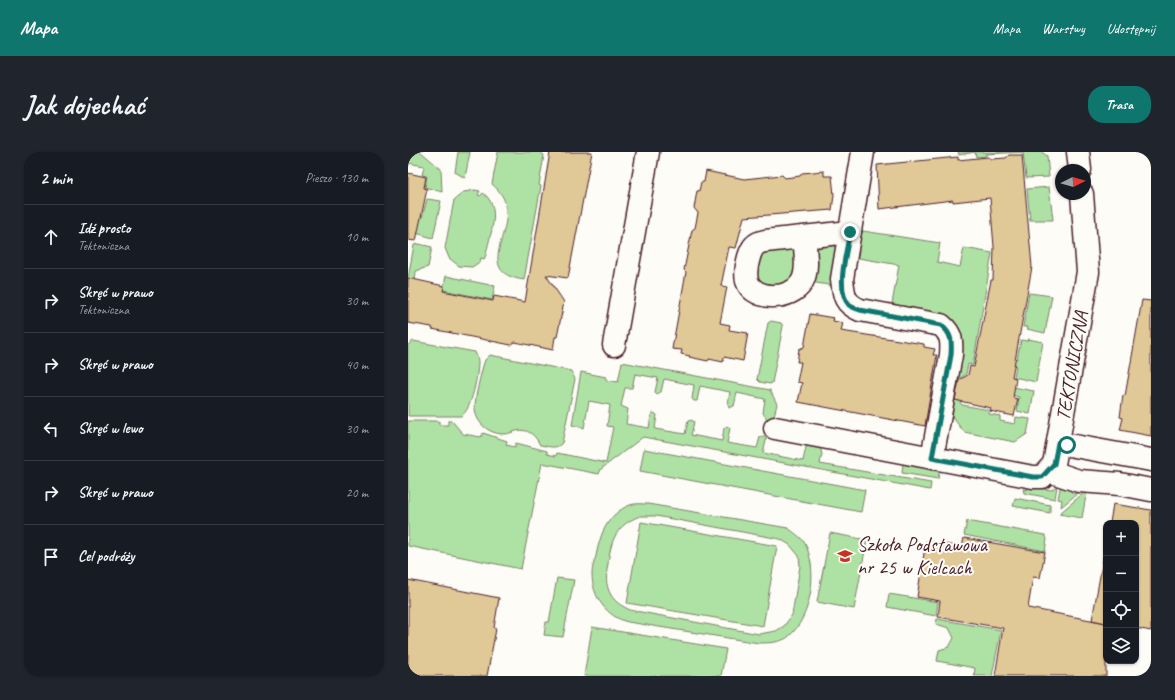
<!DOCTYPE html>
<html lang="pl">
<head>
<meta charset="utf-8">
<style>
	:root { --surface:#171b24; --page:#20242c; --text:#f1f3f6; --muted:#9ea1a6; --line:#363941; --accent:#0f766e }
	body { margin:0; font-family:Caveat,sans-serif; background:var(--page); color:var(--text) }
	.controls { position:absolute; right:12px; bottom:12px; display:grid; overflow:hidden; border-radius:8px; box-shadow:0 1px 3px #0004 }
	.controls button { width:36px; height:36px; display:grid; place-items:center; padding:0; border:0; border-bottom:1px solid var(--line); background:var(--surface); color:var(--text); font:20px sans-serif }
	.compass { position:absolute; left:647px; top:12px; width:36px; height:36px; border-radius:50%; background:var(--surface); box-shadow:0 1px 3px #0004; rotate:85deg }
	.stop { position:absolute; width:12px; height:12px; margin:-9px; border:3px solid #0f766e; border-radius:50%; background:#fff }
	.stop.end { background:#0f766e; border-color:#fff; box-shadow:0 1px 4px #0008 }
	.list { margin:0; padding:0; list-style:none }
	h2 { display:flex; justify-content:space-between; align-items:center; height:52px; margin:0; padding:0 16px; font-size:17px }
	h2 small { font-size:13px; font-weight:400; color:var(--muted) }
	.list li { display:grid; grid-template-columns:26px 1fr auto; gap:12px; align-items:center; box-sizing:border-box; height:64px; padding:0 16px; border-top:1px solid var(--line) }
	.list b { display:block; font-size:15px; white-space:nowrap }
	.list p { margin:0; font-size:13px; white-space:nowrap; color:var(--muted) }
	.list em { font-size:13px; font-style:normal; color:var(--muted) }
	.icon { flex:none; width:22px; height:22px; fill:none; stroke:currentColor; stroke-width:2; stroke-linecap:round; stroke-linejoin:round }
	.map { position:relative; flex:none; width:743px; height:524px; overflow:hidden; border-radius:16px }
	header { display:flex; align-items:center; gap:24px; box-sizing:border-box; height:56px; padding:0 20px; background:var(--accent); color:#fff }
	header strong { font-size:19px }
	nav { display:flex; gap:22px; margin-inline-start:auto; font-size:14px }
	.intro { display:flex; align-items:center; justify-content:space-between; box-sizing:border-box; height:96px; padding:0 24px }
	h1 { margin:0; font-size:28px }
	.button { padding:10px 18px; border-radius:16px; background:var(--accent); color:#fff; font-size:14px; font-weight:700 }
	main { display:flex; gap:24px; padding:0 24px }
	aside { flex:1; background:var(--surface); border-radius:16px; box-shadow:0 1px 3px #0004 }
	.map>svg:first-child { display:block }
	.green { fill:#aee2a4; stroke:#7c8068; fill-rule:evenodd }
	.building { fill:#e0c897; stroke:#4a1f2b }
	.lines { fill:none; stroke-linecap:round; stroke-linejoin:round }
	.minor-casing { stroke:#4a1f2b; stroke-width:25 }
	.minor { stroke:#fdfcf7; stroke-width:22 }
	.route { stroke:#0f766e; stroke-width:5 }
	.labels { text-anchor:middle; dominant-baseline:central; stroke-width:4; stroke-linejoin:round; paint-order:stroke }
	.street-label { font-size:20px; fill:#4a1f2b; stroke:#fdfcf7 }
	.poi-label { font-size:20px; fill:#4a1f2b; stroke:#fdfcf7; text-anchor:start }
</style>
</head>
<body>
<header>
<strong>Mapa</strong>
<nav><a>Mapa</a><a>Warstwy</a><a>Udostępnij</a></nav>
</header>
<div class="intro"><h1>Jak dojechać</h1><a class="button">Trasa</a></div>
<main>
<aside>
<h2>2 min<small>Pieszo · 130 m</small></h2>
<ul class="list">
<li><svg class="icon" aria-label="ahead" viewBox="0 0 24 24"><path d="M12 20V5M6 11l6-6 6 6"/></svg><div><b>Idź prosto</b><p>Tektoniczna</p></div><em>10 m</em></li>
<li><svg class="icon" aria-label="right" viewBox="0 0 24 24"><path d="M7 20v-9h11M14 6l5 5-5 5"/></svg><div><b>Skręć w prawo</b><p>Tektoniczna</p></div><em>30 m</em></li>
<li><svg class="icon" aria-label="right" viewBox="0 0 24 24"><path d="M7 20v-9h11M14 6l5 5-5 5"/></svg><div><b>Skręć w prawo</b></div><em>40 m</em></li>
<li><svg class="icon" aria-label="left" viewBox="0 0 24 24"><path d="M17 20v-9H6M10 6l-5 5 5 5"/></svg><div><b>Skręć w lewo</b></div><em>30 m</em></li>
<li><svg class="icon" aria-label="right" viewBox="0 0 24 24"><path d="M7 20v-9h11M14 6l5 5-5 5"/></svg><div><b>Skręć w prawo</b></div><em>20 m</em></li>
<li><svg class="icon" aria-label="arrive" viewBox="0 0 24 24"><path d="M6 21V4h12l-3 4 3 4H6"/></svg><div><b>Cel podróży</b></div></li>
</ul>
</aside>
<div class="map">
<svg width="743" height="524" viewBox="0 0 743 524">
	<rect width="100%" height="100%" fill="#fdfcf7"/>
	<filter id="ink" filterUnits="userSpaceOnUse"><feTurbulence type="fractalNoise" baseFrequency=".025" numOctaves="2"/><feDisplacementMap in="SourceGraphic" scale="8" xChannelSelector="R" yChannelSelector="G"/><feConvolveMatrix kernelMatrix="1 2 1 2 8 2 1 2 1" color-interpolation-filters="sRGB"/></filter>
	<g filter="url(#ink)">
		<g class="green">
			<path d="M9 0H13L33 17 34 40 17 35 19 24 14 23 16 14 0 11V2L4 5Z"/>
			<path d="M50 0H62L57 26 47 20Z"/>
			<path d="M90 0H132L136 3 131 33 133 34 116 128C67 121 103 84 98 55 97 46 91 38 84 32Z"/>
			<path d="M550 0H634L639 4 641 25 618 26 615 0 578 2V4L568 5 567 0 551 3Z"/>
			<path d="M641 35 645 68H622L619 37Z"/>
			<path d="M67 38 72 39 70 43 72 44 75 41C95 56 81 83 78 103L76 107 73 106 72 107 73 109 64 115 51 114 41 106 37 96 46 48 56 40Z"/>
			<path d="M19 47 33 49 25 86 8 81 11 66H14Z"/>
			<path d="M455 79 532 91 529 110 552 115 556 96 584 101 565 213 560 212 558 222 543 233 554 185 543 168 483 157 491 113 445 105 447 84Z"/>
			<path d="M429 91 427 134 402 130 407 101 414 92Z"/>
			<path d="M11 92 24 95 20 115 8 119 7 130 0 128V126L6 93Z"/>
			<path d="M387 92 388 124 367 138 350 128 346 114 353 101Z"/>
			<path d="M38 124 87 134 84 148 35 138Z"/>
			<path d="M621 141 644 144 637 181 619 177 620 175H615Z"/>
			<path d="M363 169 373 171 375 174 364 231 362 232 352 230 349 227 360 171Z"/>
			<path d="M620 187 635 190 628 230 606 225 608 214 604 213 605 206 609 207 613 188 619 189Z"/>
			<path d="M5 189 67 200C68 203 70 206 70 210 70 222 64 258 53 264H0V193Z"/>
			<path d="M82 203 163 219 167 227 154 291C148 298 140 294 132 293 127 283 120 276 108 279 104 280 101 282 96 282 80 282 66 270 67 253 68 240 72 226 75 214L77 208Z"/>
			<path d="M214 210 362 238 369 252 365 268 359 267 355 261 357 247 329 241 326 254 321 256 320 252 322 240 292 234 289 249H286L284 247 286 233 256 227 253 240 248 242 247 240 250 226 227 222 224 236H217L213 254 220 257 218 272 241 276 243 263 246 261 249 263 247 277 277 282 280 269 284 268 286 270 283 283 314 289 316 276 319 274 322 276 319 291 349 296 352 285H359L355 301 395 309 398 295 400 293 412 295 414 302 412 312 523 331 522 338 235 285 193 317 191 322 134 311 113 417 0 394V269H31V273H40V269H44L55 282 73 285 75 281 99 289 98 293 107 295 108 291 139 299V302L148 304 149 301 198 311 205 275 199 274 202 253 181 249 176 276 164 273 173 220 198 225V228L210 230Z"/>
			<path d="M605 235 626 239 622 262 609 259 611 245 603 243Z"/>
			<path d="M542 237 554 253 581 258V262L592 264V269L607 272 608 265 622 267 619 282 607 290 556 280 539 258Z"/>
			<path d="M236 297 457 338 453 360 232 319Z"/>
			<path d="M495 311 530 317 531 321 530 327 494 321Z"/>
			<path d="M653 331 664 337 663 340 668 342 672 336 670 341 653 355 654 348 650 347Z"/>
			<path d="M620 334 643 338 649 334 647 347 616 341 615 337 619 338Z"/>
			<path d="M679 338 674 366 651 362 652 361Z"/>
			<path d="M607 346 642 353V361L605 354Z"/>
			<path d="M240 352 380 376C385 380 393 385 396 390 411 415 404 466 380 485 372 491 360 491 351 491L220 470C199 465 184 445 184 422 184 416 186 410 188 404 192 383 199 362 222 353 227 351 235 352 240 352ZM232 364H248L372 387 382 393 391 404 392 414 384 463 376 474 368 479 351 482 222 458C214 454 208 451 203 443 197 433 198 422 200 412 203 388 208 373 232 364Z"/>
			<path d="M559 369 637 383 639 387 637 399 556 383Z"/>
			<path d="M233 370 369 394 355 474 219 451Z"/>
			<path d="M422 381 459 388 446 457 409 450Z"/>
			<path d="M149 426 166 428 155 485 136 483 138 470H141Z"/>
			<path d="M481 442 530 450 528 464 479 455Z"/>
			<path d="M529 467 593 478 584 524H566L567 516 529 509 531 498 541 495 546 486 541 476 528 472Z"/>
			<path d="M184 475 318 497 313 524H176Z"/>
		</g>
		<g class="building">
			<path d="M142 0H184L160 126 138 123 156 150 149 185H147L145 198 107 190 103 193 24 177V175L0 171V126L36 134 35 139 85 149 86 144 117 150Z"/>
			<path d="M601 3H614L624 115 604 225 608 226 605 246 610 247 606 264 582 259 583 256 547 248 551 228 560 223 562 214 566 215 583 128H585L586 95 582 46 545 50V48L471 57 469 13 550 5V8L580 5 584 7 598 6Z"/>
			<path d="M298 19 336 27 374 23 377 26 392 24 394 21 416 19V24H424L426 43 424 58 336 65 328 96 321 95 313 134 319 135 312 171 322 173 321 178 340 181 335 209 316 205 315 210 301 207 300 209 281 205 282 204 273 202 274 198 264 197 278 120 276 118 284 78 287 76 290 61 286 56 289 39H291L293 30H296Z"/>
			<path d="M0 21 18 25 16 36 19 37 8 89 0 88Z"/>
			<path d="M734 148 743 149V284L712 278 715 266 712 265 715 243 717 244Z"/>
			<path d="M402 162 426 166 425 169 435 171 433 179 516 192V195L527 197 525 203H529L517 274 390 250 394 231 389 230 393 210H389L391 197 396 195Z"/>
			<path d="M705 352 743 358V479L728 476V371H702Z"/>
			<path d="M556 386 637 400 632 426 625 425 620 456 698 471V524H587L595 476 530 465 532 449 509 445 518 389 554 395Z"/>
			<path d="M698 391V471L684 468Z"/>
			<path d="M0 428 91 446 86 476 88 477 79 524H0Z"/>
		</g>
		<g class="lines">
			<g class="minor-casing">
				<g id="minor">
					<path d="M455 0 434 127C436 144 436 151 452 158L533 173C544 182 544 190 543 203L524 306"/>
					<path d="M670 0 672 18"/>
					<path d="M396 85C397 98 401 118 394 130 384 148 346 150 339 129 337 121 339 112 341 105 344 95 347 91 357 89L442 80"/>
					<path d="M206 193 240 0"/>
					<path d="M367 276 625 325H634L646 312 680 120 674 42"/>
					<path d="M650 291 743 308"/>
					<path d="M641 319 671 329 712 332 743 338"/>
				</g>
			</g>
			<use href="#minor" class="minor"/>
		</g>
	</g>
	<g class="lines" filter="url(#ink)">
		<path class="route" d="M442 80C439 98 427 138 441 153 443 155 449 157 452 158L533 173C544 182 544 190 543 203L524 306 625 325H634L646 312 650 291 659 293"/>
	</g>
	<defs>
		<g id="school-bare" transform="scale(1.2)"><path d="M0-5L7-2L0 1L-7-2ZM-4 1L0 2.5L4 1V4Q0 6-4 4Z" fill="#c8321e" stroke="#fdfcf7" stroke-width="2.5" paint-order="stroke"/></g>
	</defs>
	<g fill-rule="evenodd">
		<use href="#school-bare" x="437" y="404"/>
	</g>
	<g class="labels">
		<g class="street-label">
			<text transform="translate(664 214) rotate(-80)">TEKTONICZNA</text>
		</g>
		<g class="poi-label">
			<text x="449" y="392">Szkoła Podstawowa<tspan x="449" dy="23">nr 25 w Kielcach</tspan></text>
		</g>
	</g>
</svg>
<div class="controls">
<button>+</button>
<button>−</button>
<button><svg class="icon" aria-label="locate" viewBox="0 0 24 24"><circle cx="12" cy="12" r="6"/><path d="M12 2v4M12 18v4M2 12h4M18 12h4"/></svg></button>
<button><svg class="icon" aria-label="layers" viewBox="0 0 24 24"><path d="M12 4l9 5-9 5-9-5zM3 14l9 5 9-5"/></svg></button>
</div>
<svg class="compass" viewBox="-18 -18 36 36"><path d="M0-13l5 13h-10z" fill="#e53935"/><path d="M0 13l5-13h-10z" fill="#9ea1a6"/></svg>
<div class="stop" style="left:659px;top:293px"></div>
<div class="stop end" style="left:442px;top:80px"></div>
</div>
</main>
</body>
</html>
